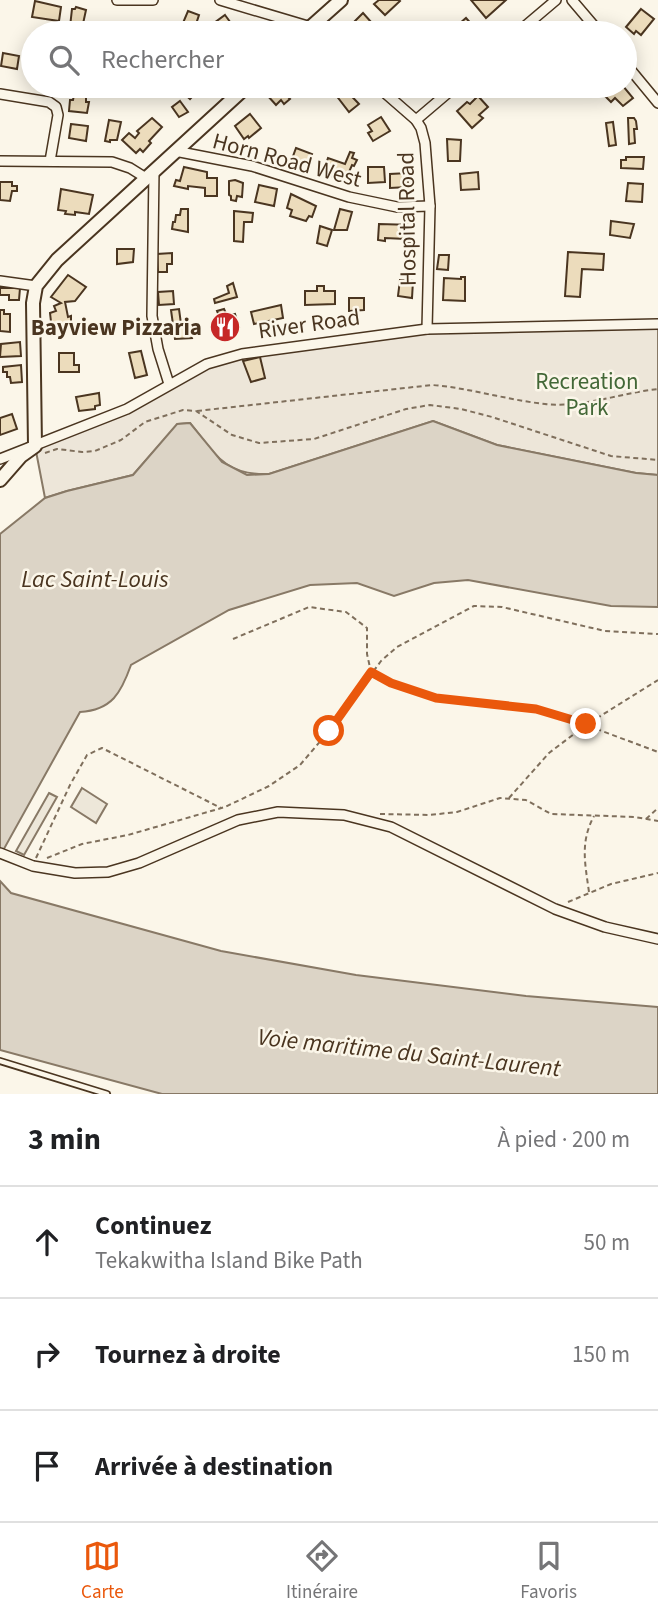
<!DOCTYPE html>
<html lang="fr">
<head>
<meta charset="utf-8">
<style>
	:root { --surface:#fff; --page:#f2f2f2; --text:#202124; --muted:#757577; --line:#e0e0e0; --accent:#ea580c }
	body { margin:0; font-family:"Source Sans 3",sans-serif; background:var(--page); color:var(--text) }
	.stop { position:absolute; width:21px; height:21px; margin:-16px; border:5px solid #ea580c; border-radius:50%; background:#fff }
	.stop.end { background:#ea580c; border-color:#fff; box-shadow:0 2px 7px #0008 }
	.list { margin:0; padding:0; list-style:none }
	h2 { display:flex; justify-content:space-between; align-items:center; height:91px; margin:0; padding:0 28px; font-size:30px }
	h2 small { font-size:23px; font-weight:400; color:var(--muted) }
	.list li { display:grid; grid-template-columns:46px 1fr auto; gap:21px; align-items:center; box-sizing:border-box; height:112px; padding:0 28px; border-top:2px solid var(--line) }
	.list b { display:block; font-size:26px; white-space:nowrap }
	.list p { margin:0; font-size:23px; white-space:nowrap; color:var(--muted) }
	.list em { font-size:23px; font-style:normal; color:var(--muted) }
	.icon { flex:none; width:38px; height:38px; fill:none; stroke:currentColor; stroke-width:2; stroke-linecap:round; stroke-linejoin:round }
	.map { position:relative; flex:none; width:658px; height:1094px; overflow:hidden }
	.search { position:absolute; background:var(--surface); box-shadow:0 4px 18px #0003; left:21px; right:21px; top:21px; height:77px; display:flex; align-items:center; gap:18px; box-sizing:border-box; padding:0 24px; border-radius:38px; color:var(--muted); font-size:26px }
	.sheet { height:427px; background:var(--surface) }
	nav { display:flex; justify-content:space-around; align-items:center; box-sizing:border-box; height:98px; border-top:2px solid var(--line); background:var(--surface); font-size:19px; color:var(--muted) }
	nav a { display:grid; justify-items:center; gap:4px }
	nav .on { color:var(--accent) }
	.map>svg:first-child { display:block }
	.green { fill:#ede6d9; stroke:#887966; stroke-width:2 }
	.parking { fill:#ede7d9; stroke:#887966; stroke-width:2 }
	.water { fill:#dcd4c6; stroke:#887966; stroke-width:2 }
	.building { fill:#ecdcbc; stroke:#4a3520; stroke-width:2 }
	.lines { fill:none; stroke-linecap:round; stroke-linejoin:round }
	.lane-casing { stroke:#4a3520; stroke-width:8 }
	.street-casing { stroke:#4a3520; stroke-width:12 }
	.secondary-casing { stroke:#4a3520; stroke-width:16 }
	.path { stroke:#7f6f5c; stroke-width:2; stroke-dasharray:5 3.5; stroke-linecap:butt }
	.lane { stroke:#fbf6e9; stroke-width:4.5 }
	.street { stroke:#fbf6e9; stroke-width:9 }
	.secondary { stroke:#fbf6e9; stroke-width:12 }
	.route { stroke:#ea580c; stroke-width:9 }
	.labels { text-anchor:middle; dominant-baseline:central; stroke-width:5; stroke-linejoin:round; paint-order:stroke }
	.street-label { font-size:23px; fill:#4a3520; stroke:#fbf6e9 }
	.poi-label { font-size:23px; font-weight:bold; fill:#4a3520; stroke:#fbf6e9; text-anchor:end }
	.park-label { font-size:23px; fill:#436837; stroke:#fbf6e9 }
	.water-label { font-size:24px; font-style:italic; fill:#4a3520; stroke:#fbf6e9 }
</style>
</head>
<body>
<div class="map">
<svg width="658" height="1094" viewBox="0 0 658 1094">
	<rect width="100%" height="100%" fill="#fbf6e9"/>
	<path class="green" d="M658 324V475L636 473 497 445 433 421 269 474C225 476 215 454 190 423L178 424 133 475 67 491 45 498 35 446 127 409 207 364 427 329Z"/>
	<g class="parking">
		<path d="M82 788 107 804 96 823 71 807Z"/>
		<path d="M49 793 57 797 24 855 16 851Z"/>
	</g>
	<g class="water">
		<path d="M433 421 497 445 636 473 658 475V607L611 606 468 580 434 583 394 596 357 583 310 585 229 610 131 665C121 693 112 710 80 712L0 856V534L45 498 67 491 133 475 177 424 190 423 222 462 247 475 269 474Z"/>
		<path d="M0 881 11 893 221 951 356 975 526 996 658 1007V1094H162L0 1050Z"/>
	</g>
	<g class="building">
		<path d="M379 0H399L400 1 385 15 374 4Z"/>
		<path d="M471 0H506L486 18Z"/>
		<path d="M35 1 61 7 59 21 32 17Z"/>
		<path d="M76 7 86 10 81 33H73V28L70 27 72 9H75Z"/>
		<path d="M641 9 654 19 641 35 636 31 634 34 626 27Z"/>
		<path d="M188 11 199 15 193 33 180 30Z"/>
		<path d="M363 13 372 23 366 31 364 30 357 33 352 24Z"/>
		<path d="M225 15 233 26 222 33 214 23Z"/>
		<path d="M466 18 474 27 468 33H455L452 30Z"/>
		<path d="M3 53 19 56 17 69 1 66Z"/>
		<path d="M176 86H202L190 99Z"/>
		<path d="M277 86H283L289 92 286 95 290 99 284 104 281 100 276 105 267 95Z"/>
		<path d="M329 86H342L359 104 349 112Z"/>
		<path d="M599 86H623L633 98 623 106 615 98 611 102 605 96 613 89 611 87 605 92Z"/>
		<path d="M74 95 86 97V102H89L87 113 69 111 70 100H73Z"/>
		<path d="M478 96 488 107 479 115 483 118 472 128 457 111 467 102 470 104Z"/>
		<path d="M180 101 188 112 179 117 172 107Z"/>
		<path d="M250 114 261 128 249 138 248 136 244 139 235 126Z"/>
		<path d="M381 117 390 131 373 141 368 133 372 131 368 125Z"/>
		<path d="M152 118 162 127 149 141 151 143 143 152 140 149 136 153 122 140 129 133 135 138 139 133 137 131Z"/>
		<path d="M628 118H634L636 121 637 129H634L635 143 629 144Z"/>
		<path d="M109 120 121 122 117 140H110V142L105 141Z"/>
		<path d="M613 122 616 145 609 146 606 123Z"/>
		<path d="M71 124 88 126 86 141 69 138Z"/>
		<path d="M447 139 461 140 460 161H448Z"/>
		<path d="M296 148 312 154 308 165 292 159Z"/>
		<path d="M350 152 354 153 352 158 357 160 354 166 352 165 346 179 337 175 336 178 331 176 332 173 324 170 328 158 345 164Z"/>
		<path d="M626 157H644L643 169 621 168V160H626Z"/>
		<path d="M184 167 207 172V178H217V196H205V188L188 186V189L174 186 176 180 180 181Z"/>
		<path d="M368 167H384L385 182 368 183Z"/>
		<path d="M478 172 479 189 461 190 460 174Z"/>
		<path d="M408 173V187L390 188V174Z"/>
		<path d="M235 180 243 183 242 197 237 196 236 201 231 200V196L229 195V181Z"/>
		<path d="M0 182H12V186H17V191H12L10 201 0 200Z"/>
		<path d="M628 183 643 184 642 202 626 201Z"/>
		<path d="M259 185 277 189 274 206 255 202Z"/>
		<path d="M61 189 93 195 89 214 75 212V215L65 214 66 211 58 210Z"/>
		<path d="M291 194 316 206 312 217 309 216 306 221 290 216 292 210 287 208Z"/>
		<path d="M181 209H188V232L172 229 173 222H175L176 215H180Z"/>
		<path d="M340 209 352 212 347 230H334Z"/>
		<path d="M234 211 253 213 252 222H244L243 242 234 241Z"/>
		<path d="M611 221 634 224 630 238 610 235Z"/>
		<path d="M379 224 413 225 412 242H406V239L385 238V241L378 240Z"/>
		<path d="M320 226 332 230 327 246 317 243Z"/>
		<path d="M117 249H134L133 262 117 264Z"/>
		<path d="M568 252 604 254 603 270 582 269 580 297 565 296Z"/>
		<path d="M172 253V264H167V272H158L157 254Z"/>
		<path d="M439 255H449L448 270 437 269Z"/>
		<path d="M68 275 86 287 75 301 65 302 68 317 71 316V328L52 330 50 313 56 311 54 306 61 303 51 297Z"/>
		<path d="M461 277H465V301L443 300 444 278 461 279Z"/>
		<path d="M400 280 413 281 412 298 398 296Z"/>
		<path d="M233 283 237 297 215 303 214 299 229 293 227 286Z"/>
		<path d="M317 286H324V291H335V304L305 305V291H317Z"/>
		<path d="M0 288H20L19 300H9V295H0Z"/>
		<path d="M173 291 174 304 159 305 158 292Z"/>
		<path d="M349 298H364V310L349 311Z"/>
		<path d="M281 305 283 318 254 324 251 312Z"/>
		<path d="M179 309 181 324 189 323 192 338 175 339 171 310Z"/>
		<path d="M224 309 227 316 235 314 239 327 221 333 215 317 219 316 217 311Z"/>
		<path d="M0 310H4V314H10V332L0 331Z"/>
		<path d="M20 342 21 356 0 357 1 344Z"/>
		<path d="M141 351 147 375 135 378 129 353Z"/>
		<path d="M59 353H74V365H79V372H59Z"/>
		<path d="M260 357 265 378 251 382 243 361Z"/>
		<path d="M21 365 22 382 11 383 10 377H7V372H3V367Z"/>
		<path d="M99 393 100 405 95 406V409L79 411 76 397Z"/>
		<path d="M12 414 17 429 0 435V418Z"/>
	</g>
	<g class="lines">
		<g class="lane-casing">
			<path id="lane" d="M0 1061 107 1094"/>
		</g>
		<g class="street-casing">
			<g id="street">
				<path d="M117 0H153"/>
				<path d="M220 0 311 27 317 33"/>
				<path d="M572 0 600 33"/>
				<path d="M517 33 556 0"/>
				<path d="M625 63 658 103"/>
				<path d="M377 86 416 120 421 128 425 143 430 206 427 329"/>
				<path d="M0 94 49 102 56 107 58 115 50 161"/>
				<path d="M416 120 456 86"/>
				<path d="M175 151 252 166 349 197 397 207 430 206"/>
				<path d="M0 161 112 162 130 168 146 178"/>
				<path d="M154 170 152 316 158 349 169 384"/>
				<path d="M0 281 36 286"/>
				<path d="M0 459 127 409 207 364 242 354 427 329 658 324"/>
				<path d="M0 853 33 866 75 873 108 872 139 863 238 820 278 812 344 815 391 827 555 909 605 927 658 939"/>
			</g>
		</g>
		<g class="secondary-casing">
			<g id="secondary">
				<path d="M304 33 341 0"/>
				<path d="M0 480 21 456 35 446 33 303 36 286 57 260 247 86"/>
			</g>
		</g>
		<g class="path">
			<path d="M197 411 432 385C470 388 507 400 545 404 582 408 621 393 658 389"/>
			<path d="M45 453 57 449 82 452 95 451 121 440 145 422 183 410 196 411 232 435 259 443 314 439 406 409 430 405 461 409 492 417 611 456 658 460"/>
			<path d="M233 639 309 607 346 612 367 628V654L371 672 391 683 436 698 536 709 586 725 658 752"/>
			<path d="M509 798 549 753 586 725 658 680"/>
			<path d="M380 814 429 815 457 812 500 798 526 800 551 814 635 817 658 821"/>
			<path d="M646 819 658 808"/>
			<path d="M36 858 70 785 87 755 102 748 221 808"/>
			<path d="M47 858 82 844 128 835 225 807 269 786 300 765 329 731 381 661 397 647 474 606 502 607 605 631 658 634"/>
			<path d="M589 892C585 863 580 842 594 816"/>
			<path d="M568 902 611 884 658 873"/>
		</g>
		<use href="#lane" class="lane"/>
		<use href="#street" class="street"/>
		<use href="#secondary" class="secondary"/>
	</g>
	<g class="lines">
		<path class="route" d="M329 731 371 672 391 683 436 698 536 709 586 724"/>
	</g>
	<defs>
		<g id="restaurant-disc" transform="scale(1.575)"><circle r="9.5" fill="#c62828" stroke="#fbf6e9"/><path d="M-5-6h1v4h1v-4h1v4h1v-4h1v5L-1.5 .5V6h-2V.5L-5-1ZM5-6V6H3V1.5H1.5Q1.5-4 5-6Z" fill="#fff"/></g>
	</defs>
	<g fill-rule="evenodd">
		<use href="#restaurant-disc" x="225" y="327"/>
	</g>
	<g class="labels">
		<g class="street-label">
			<text transform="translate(287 160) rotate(15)">Horn Road West</text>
			<text transform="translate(407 219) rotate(-91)">Hospital Road</text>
			<text transform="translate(309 324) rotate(-8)">River Road</text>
		</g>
		<g class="poi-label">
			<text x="202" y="327">Bayview Pizzaria</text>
		</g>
		<g class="park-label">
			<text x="587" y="381">Recreation<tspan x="587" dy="26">Park</tspan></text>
		</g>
		<g class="water-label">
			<text x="95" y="579">Lac Saint-Louis</text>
			<text transform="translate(409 1053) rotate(6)">Voie maritime du Saint-Laurent</text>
		</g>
	</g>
</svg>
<div class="stop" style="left:329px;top:731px"></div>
<div class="stop end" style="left:586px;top:724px"></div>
<div class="search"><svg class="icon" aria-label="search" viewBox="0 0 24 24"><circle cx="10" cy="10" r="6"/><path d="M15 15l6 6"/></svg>Rechercher</div>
</div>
<section class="sheet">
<h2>3 min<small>À pied · 200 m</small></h2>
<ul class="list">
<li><svg class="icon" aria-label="ahead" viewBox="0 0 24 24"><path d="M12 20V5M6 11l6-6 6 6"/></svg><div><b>Continuez</b><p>Tekakwitha Island Bike Path</p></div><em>50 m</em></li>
<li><svg class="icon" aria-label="right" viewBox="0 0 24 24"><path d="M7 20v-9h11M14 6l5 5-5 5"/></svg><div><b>Tournez à droite</b></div><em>150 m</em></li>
<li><svg class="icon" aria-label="arrive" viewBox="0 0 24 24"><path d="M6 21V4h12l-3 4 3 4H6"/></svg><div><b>Arrivée à destination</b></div></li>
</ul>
</section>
<nav>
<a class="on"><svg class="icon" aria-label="map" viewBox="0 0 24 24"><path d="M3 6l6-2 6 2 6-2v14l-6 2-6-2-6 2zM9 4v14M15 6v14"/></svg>Carte</a>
<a><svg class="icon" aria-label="directions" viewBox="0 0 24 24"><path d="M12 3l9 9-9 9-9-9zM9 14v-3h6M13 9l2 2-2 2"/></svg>Itinéraire</a>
<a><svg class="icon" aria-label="saved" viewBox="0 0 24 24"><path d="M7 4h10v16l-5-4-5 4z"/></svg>Favoris</a>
</nav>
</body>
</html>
